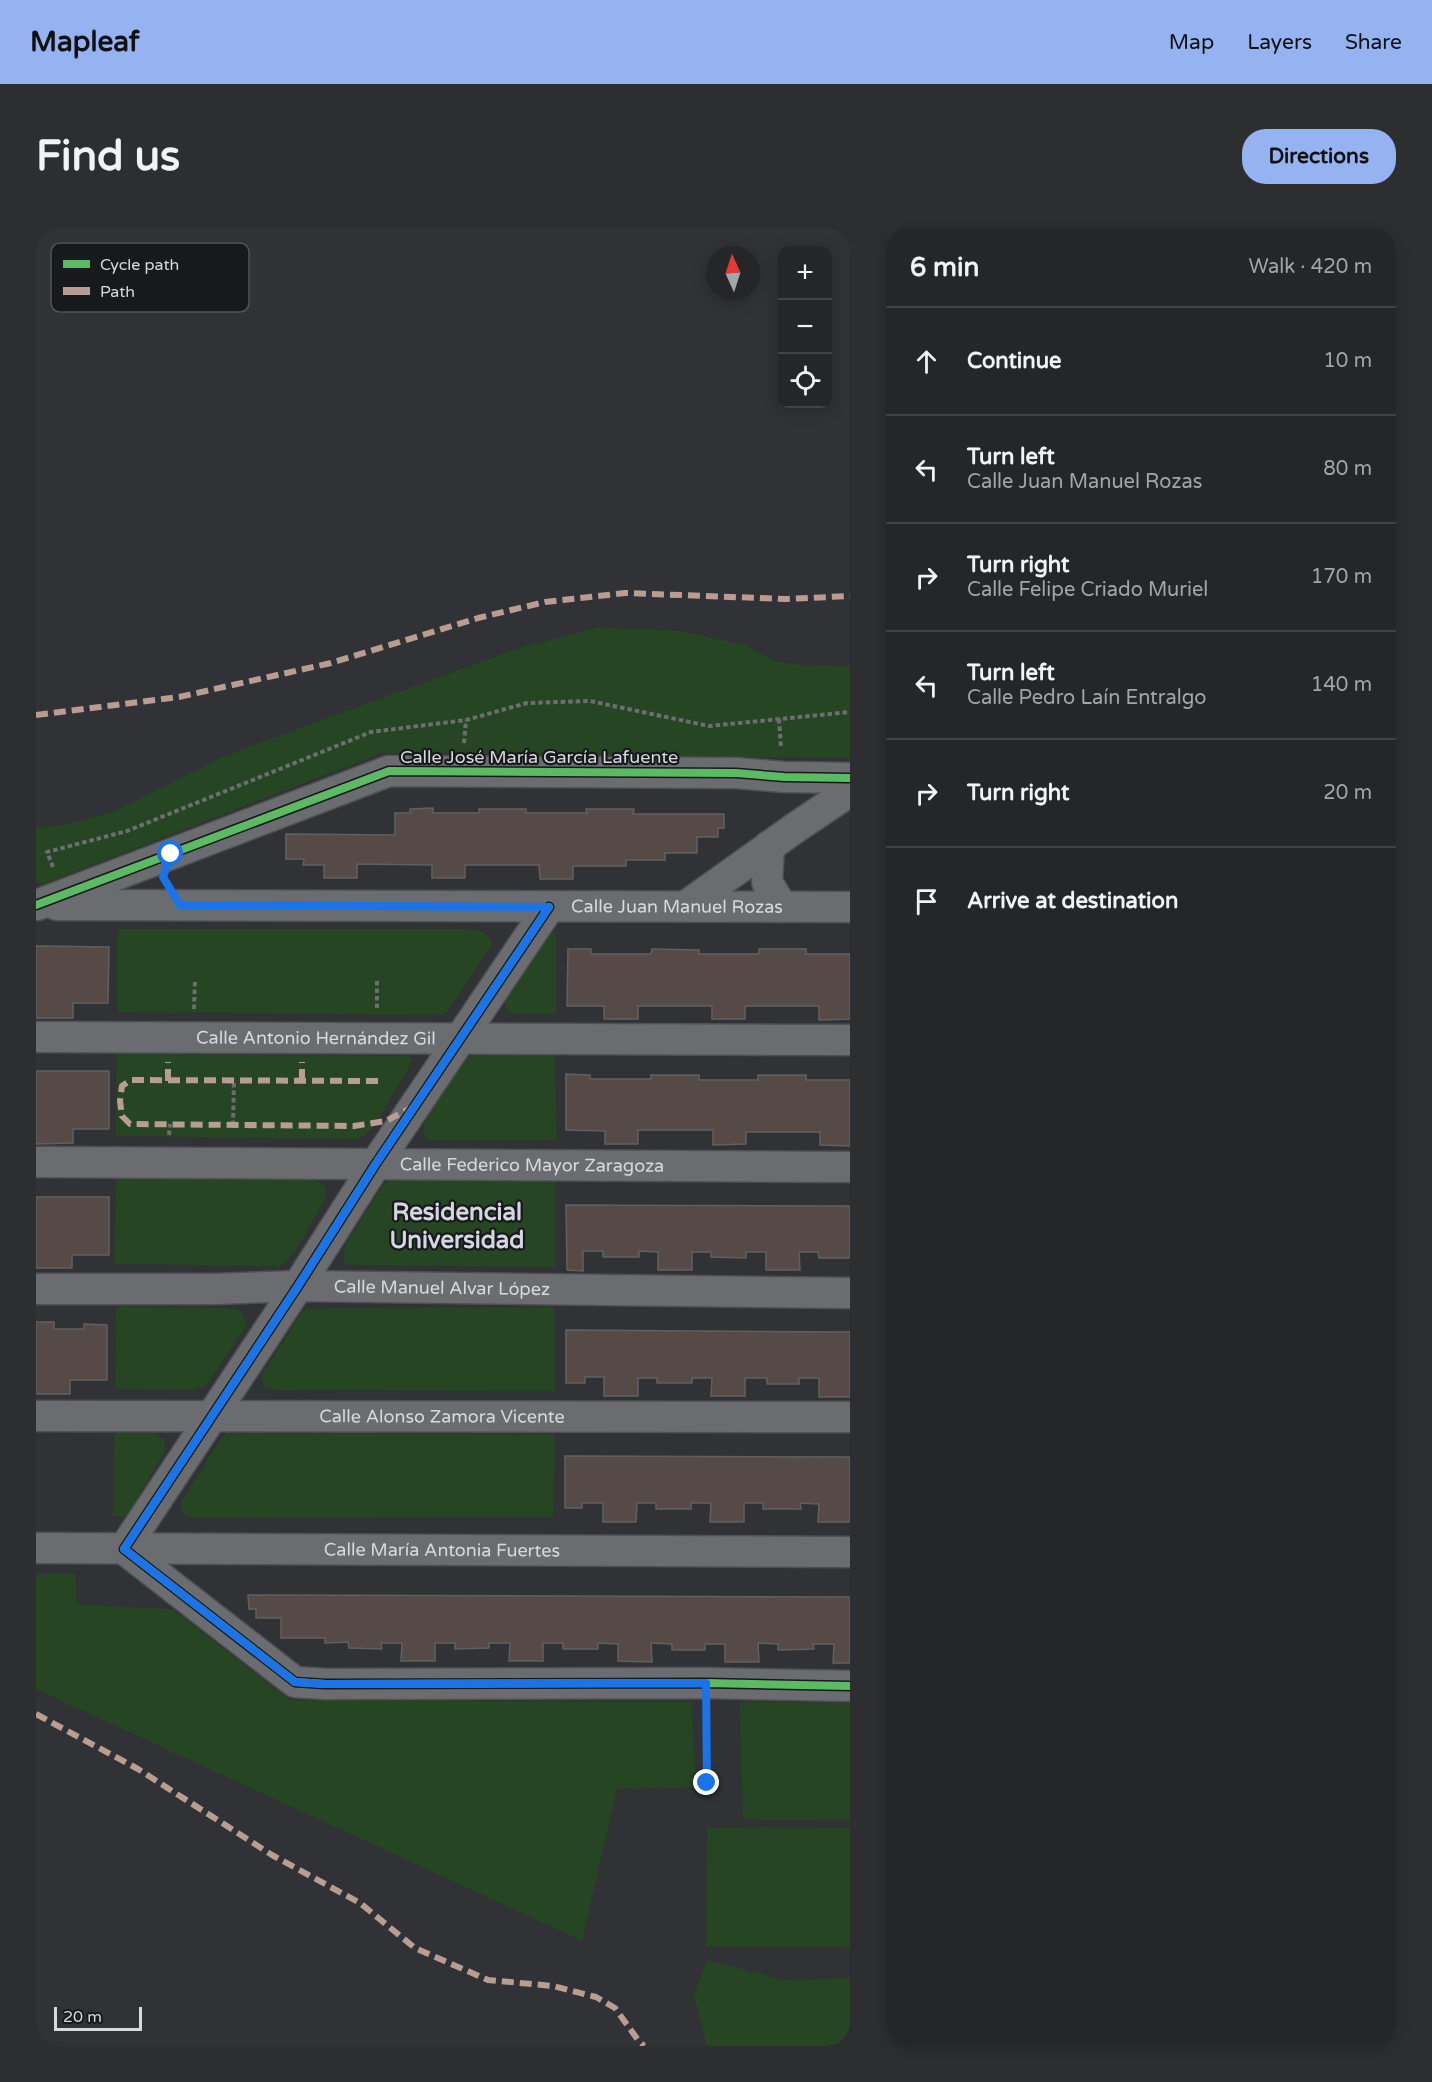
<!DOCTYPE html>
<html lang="en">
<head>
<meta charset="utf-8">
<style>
	:root { --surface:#252628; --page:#2d2e30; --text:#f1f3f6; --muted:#a3a5a8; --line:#424345; --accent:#95b2f1 }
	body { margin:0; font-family:"Varela Round",sans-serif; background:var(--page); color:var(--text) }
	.controls { position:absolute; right:18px; top:18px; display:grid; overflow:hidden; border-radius:12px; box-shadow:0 3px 15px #0003 }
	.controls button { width:54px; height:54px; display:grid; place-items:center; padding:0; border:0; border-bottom:2px solid var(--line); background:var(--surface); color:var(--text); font:30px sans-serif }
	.compass { position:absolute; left:670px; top:18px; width:54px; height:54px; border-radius:50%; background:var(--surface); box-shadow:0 3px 15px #0003; rotate:357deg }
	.scale { position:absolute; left:18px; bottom:15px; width:88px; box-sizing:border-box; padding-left:6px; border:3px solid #d7d9dd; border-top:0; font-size:16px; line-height:21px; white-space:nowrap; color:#d7d9dd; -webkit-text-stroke:4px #18191c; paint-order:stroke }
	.stop { position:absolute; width:18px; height:18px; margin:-14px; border:4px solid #1a73e8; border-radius:50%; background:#fff }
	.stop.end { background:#1a73e8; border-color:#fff; box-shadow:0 2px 6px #0008 }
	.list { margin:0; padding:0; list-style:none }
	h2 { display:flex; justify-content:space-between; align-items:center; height:78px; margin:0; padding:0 24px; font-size:26px }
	h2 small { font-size:20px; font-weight:400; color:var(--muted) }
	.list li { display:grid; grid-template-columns:39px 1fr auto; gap:18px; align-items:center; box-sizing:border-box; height:108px; padding:0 24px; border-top:2px solid var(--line) }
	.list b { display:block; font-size:22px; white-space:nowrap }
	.list p { margin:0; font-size:20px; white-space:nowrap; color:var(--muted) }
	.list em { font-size:20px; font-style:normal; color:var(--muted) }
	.icon { flex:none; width:33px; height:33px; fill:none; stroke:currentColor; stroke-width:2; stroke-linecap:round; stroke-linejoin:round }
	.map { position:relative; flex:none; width:814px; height:1818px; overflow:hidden; border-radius:24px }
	header { display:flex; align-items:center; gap:36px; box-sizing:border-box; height:84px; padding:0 30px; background:var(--accent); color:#111 }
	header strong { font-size:28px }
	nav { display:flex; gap:33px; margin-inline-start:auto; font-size:21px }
	.intro { display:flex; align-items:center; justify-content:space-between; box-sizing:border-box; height:144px; padding:0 36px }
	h1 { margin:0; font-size:42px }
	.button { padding:15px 27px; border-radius:24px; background:var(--accent); color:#111; font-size:21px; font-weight:700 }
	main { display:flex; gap:36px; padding:0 36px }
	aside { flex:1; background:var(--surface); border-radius:24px; box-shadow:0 3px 15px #0003 }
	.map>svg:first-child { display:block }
	.green { fill:#254523 }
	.building { fill:#564a47; stroke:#616061; stroke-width:1.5 }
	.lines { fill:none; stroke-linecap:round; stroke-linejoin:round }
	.minor-casing { stroke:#4f5053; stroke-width:33 }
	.path { stroke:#6c6e70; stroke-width:4; stroke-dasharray:4.5 3; stroke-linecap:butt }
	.minor { stroke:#6b6c6f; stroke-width:30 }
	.quiet { stroke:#b99d93; stroke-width:6; stroke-dasharray:12 6; stroke-linecap:butt }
	.cycleway-casing { stroke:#18191c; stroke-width:11 }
	.cycleway { stroke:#5cba63; stroke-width:8 }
	.route { stroke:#1a73e8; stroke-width:8 }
	.labels { text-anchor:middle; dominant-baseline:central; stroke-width:4.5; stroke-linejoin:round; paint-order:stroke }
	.street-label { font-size:18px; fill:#d7d9dd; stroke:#18191c }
	.district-label { font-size:24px; font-weight:bold; fill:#d4d7e0; stroke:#18191c }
	.key { fill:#18191c; stroke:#515356; stroke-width:1.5 }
	.key-label { font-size:16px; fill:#d7d9dd }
</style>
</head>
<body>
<header>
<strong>Mapleaf</strong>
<nav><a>Map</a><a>Layers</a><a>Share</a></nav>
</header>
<div class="intro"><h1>Find us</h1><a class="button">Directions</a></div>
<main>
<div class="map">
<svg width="814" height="1818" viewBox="0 0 814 1818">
	<rect width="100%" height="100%" fill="#313236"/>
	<g class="green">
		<path d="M561 400 643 403 710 417 738 433 764 437 814 438V530L346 525 8 656 0 654V600L28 597 76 584 191 527 480 421Z"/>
		<path d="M82 701H431C443 702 449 703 456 713L455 718 411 784 406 787 82 784Z"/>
		<path d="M520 704V786H475C468 780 468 776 470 767L510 705Z"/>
		<path d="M81 826 371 828 375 830 376 834 337 900 328 908 321 911 80 908Z"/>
		<path d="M436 827H518L521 912H394L389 909 387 893 428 832Z"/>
		<path d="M80 948 274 951 288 957 291 963 288 972C278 990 261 1029 243 1038L78 1036Z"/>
		<path d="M353 953H519V1039L312 1037 307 1032 309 1017 347 957Z"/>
		<path d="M80 1078 196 1080 205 1083 209 1092V1100L169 1159 157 1162 79 1161Z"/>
		<path d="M518 1079 519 1163 237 1162 229 1160 225 1148 265 1085 270 1081Z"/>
		<path d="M78 1205H120L129 1213V1223L91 1289 77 1288Z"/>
		<path d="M191 1205 519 1206 517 1289 157 1290 149 1287 145 1279V1274L185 1211Z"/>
		<path d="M0 1346H39L41 1377 136 1381 254 1472 656 1474 660 1559 581 1561 546 1713 0 1461Z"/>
		<path d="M704 1474 814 1475V1592L707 1591Z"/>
		<path d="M671 1599 814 1600V1719L670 1718Z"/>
		<path d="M671 1732 747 1752 814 1750V1818H671L658 1767Z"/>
	</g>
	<g class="building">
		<path d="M397 580V585H443V581H490V585H551L550 581H598L597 586H688V600H682V609H661V625H629V632H590V638H537V651H504L503 637H429V650H396V637L321 636V650H288V637H267L268 631H250V606L359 607V585H374V581Z"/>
		<path d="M0 718 73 719 72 775H37V790H0Z"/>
		<path d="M532 721H555V726H615L616 721 663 722V726H723V721H770V726H814V791L783 792V778H709V791H676V778H602V791H568V778H531Z"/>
		<path d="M0 843H73V901H37V915L0 916Z"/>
		<path d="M530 846 554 847V851H615V847H663V852H722V847H770V852H814V918L784 917V904H710V916L677 917V902H602V916H569V903L530 902Z"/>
		<path d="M0 969H73V1027H36V1040H0Z"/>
		<path d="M530 977 814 978V1030H783L782 1024H763L764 1042H730V1024H710V1030L675 1029V1024H656V1042H622V1024L603 1023V1029H567V1023H547V1043L531 1042Z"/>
		<path d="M0 1094H18V1101H48V1096L71 1097V1152H34V1166H0Z"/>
		<path d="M530 1102 814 1104V1169H783V1150H763V1156H731V1150H709V1168H675L676 1150H656V1155H621V1150H602V1168H568V1149H549V1155H530Z"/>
		<path d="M529 1228 814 1229V1294H782L783 1276 764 1275 765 1281H727V1275H708V1294H674L675 1275H655V1281H620V1275H601L600 1294H567V1275H546V1280H529Z"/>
		<path d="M212 1367 814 1369V1435H797L798 1416H777L778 1421 742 1422V1416L722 1415 723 1434H689V1416H669V1422H636V1416L615 1415 616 1434 582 1433V1416L562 1415V1421H527V1415H507V1433H473L474 1415H453V1420L419 1421V1415H399V1433H365L366 1415H345L346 1421 313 1420 312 1414 289 1415V1410H245V1390H220V1381H213Z"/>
	</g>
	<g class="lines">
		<g class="minor-casing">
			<g id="minor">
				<path d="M733 618 731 654 746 679"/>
				<path d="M1 677 353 543 700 545 748 549 814 550"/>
				<path id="s1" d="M21 677 814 679"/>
				<path d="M650 678 759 600 814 563"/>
				<path d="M513 679 339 937 262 1058 88 1321 259 1454 289 1456 670 1455 814 1458"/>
				<path id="s2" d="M0 809 814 812"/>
				<path id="s3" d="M0 934 814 939"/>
				<path id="s4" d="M0 1061H180L262 1058 814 1065"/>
				<path id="s5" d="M0 1188 814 1189"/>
				<path id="s6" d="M0 1320 814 1324"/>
			</g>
		</g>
		<g class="path">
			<path d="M743 491 745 520"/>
			<path d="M428 515 430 492"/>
			<path d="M17 639 11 624 91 603 335 504 430 492 491 475 554 473 673 498 814 484"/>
			<path d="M341 753V783"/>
			<path d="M158 781 159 751"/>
			<path d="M197 897 198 853"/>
			<path d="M133 907 134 896"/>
			<path d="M670 1485 671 1555"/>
		</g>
		<use href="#minor" class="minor"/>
		<g class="quiet">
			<path d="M0 487 143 469 295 435 442 390 509 374 589 365 750 371 814 368"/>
			<path d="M132 853V834"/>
			<path d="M266 853V834"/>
			<path d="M342 853 95 852 86 858 84 873 86 888 94 896 318 898 350 893 375 880"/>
			<path d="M0 1486 102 1541 236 1627 324 1675 379 1720 452 1752 517 1758 560 1769 579 1780 602 1812 608 1818"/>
		</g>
		<g class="cycleway-casing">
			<g id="cycleway">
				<path d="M0 677 353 543 700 545 748 549 814 550"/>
				<path d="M513 679 339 937 262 1058 88 1321 259 1454 289 1456 670 1455 814 1458"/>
			</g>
		</g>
		<use href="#cycleway" class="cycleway"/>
	</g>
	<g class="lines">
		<path class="route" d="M135 626 127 649 144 677 513 679 339 937 262 1058 88 1321 259 1454 289 1456 670 1455 671 1555"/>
	</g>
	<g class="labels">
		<g class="street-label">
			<text x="503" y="529">Calle José María García Lafuente</text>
			<text stroke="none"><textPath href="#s1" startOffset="620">Calle Juan Manuel Rozas</textPath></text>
			<text stroke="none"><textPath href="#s2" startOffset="280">Calle Antonio Hernández Gil</textPath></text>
			<text stroke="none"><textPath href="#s3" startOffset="496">Calle Federico Mayor Zaragoza</textPath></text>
			<text stroke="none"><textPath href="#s4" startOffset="406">Calle Manuel Alvar López</textPath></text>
			<text stroke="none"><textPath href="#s5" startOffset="406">Calle Alonso Zamora Vicente</textPath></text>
			<text stroke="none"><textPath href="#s6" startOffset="406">Calle María Antonia Fuertes</textPath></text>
		</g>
		<g class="district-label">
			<text x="421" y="984">Residencial<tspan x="421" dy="28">Universidad</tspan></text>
		</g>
	</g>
	<rect x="15" y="15" width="198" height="69" rx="9" class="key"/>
	<rect x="27" y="32" width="27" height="8" fill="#5cba63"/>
	<rect x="27" y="59" width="27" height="8" fill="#b99d93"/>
	<g class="key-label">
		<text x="64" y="42">Cycle path</text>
		<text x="64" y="69">Path</text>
	</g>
</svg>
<div class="controls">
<button>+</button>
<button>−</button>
<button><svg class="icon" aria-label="locate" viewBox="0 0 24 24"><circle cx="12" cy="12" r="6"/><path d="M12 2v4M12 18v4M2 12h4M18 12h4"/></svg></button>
</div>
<svg class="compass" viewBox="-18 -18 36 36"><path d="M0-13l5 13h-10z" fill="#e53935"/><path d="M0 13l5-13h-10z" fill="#a3a5a8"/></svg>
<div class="scale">20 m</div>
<div class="stop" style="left:135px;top:626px"></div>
<div class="stop end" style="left:671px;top:1555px"></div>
</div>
<aside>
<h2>6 min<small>Walk · 420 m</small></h2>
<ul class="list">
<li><svg class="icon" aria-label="ahead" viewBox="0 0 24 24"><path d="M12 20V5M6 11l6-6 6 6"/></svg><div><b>Continue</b></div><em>10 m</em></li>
<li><svg class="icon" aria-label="left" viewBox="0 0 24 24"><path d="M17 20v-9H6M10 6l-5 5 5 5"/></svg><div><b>Turn left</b><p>Calle Juan Manuel Rozas</p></div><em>80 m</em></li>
<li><svg class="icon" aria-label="right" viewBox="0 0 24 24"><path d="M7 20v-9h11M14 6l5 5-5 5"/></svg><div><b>Turn right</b><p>Calle Felipe Criado Muriel</p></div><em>170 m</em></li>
<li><svg class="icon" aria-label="left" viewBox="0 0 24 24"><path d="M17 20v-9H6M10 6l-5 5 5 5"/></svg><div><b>Turn left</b><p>Calle Pedro Laín Entralgo</p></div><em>140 m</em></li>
<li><svg class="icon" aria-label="right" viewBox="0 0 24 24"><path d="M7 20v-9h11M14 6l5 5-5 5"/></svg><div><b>Turn right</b></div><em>20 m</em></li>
<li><svg class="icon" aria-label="arrive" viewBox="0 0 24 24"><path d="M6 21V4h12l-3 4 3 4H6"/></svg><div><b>Arrive at destination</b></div></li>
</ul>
</aside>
</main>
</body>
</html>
